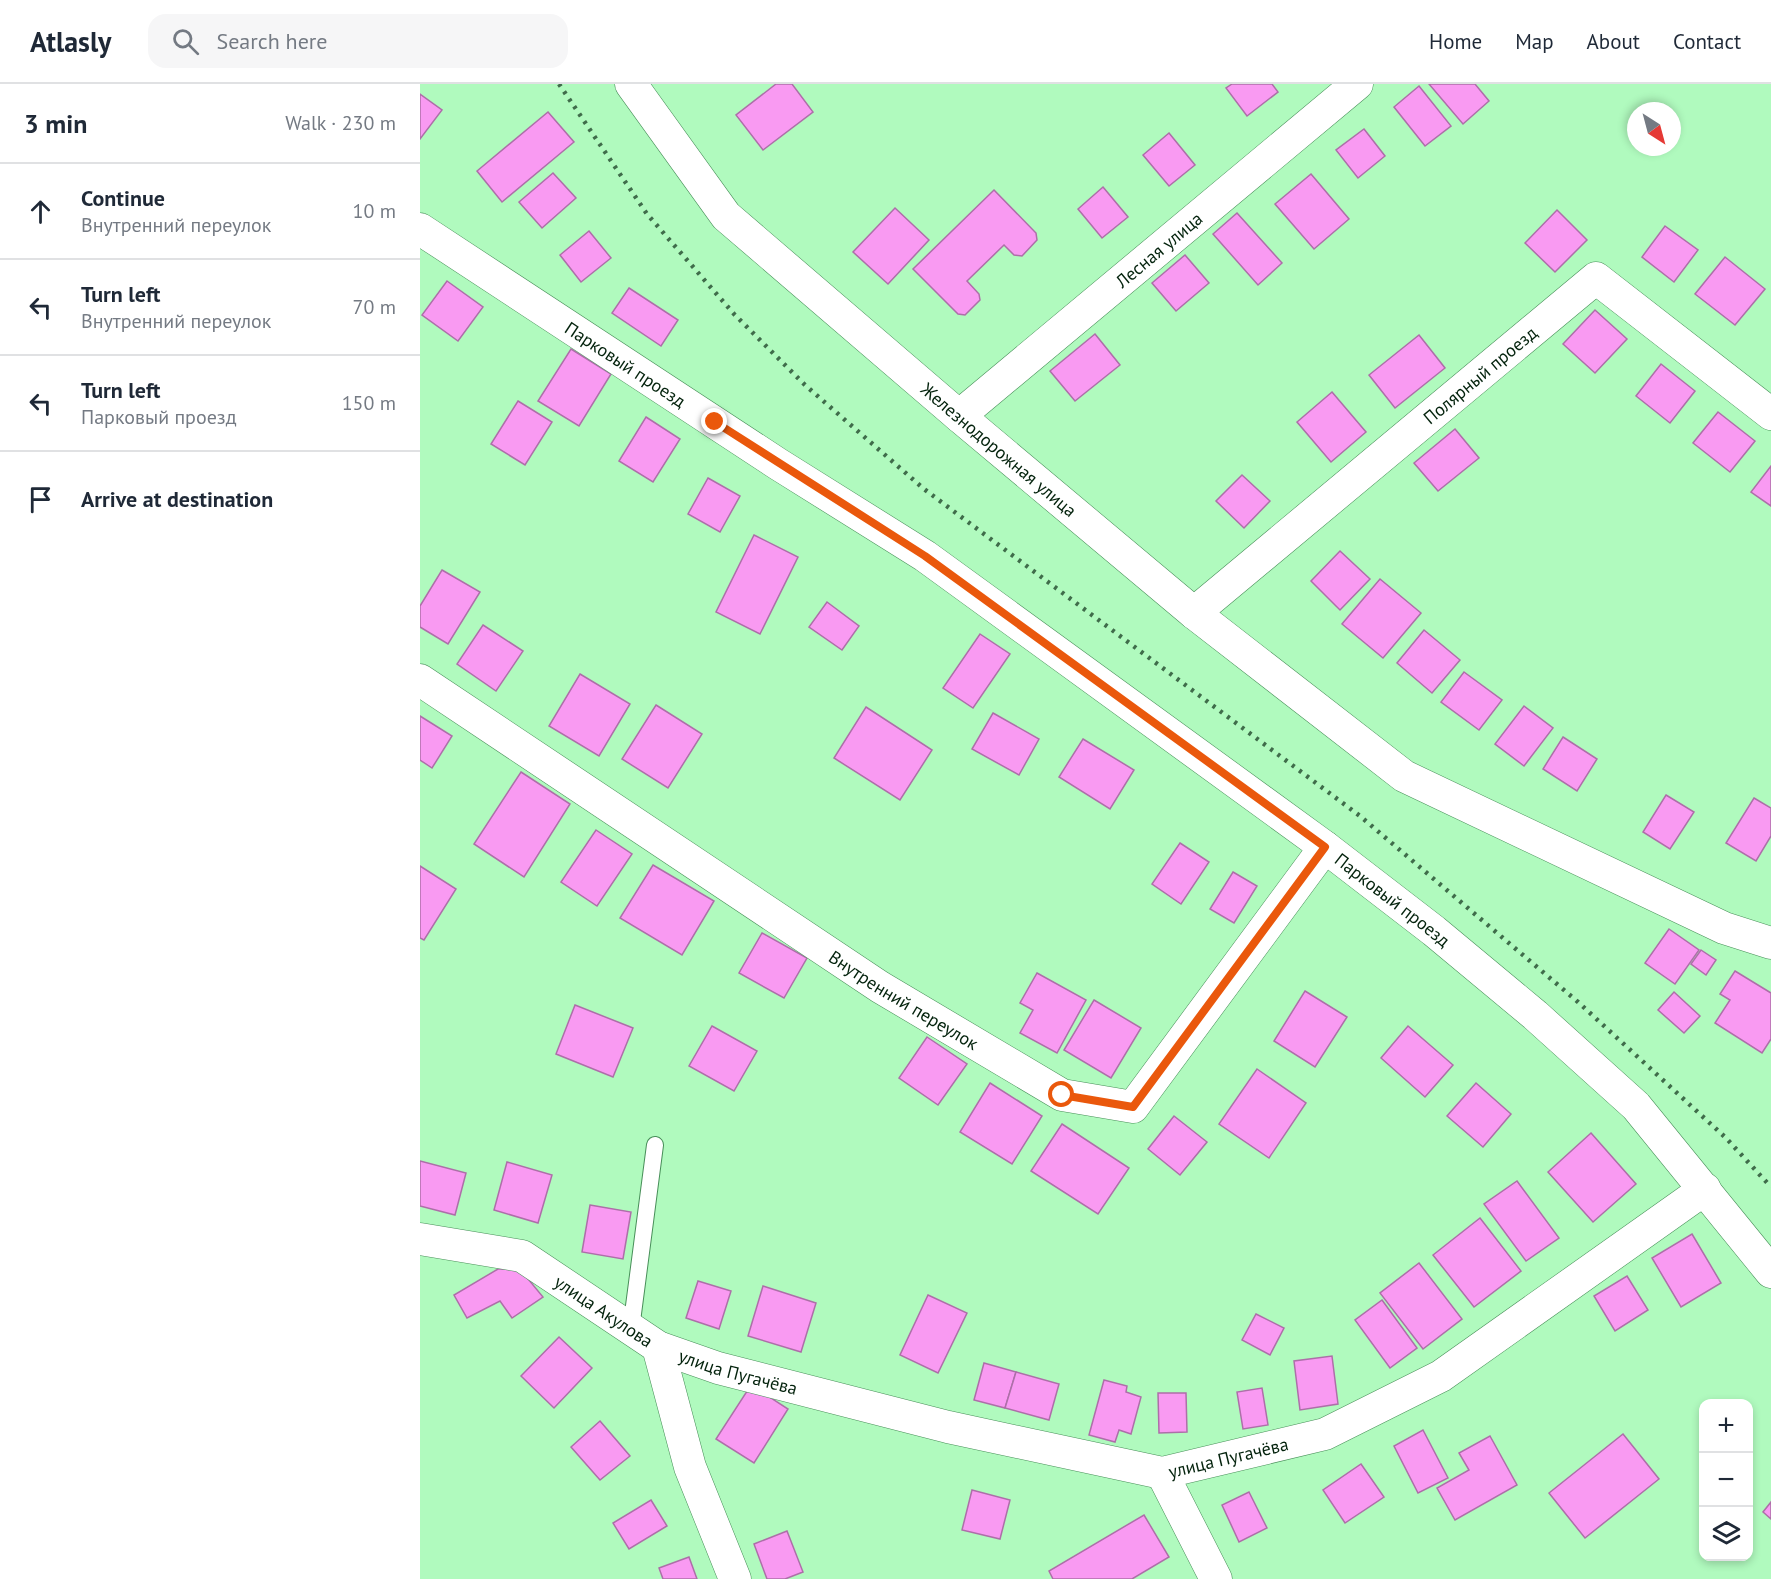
<!DOCTYPE html>
<html lang="en">
<head>
<meta charset="utf-8">
<style>
	:root { --surface:#fff; --page:#f6f6f7; --text:#1f2937; --muted:#747a83; --line:#e0e1e3 }
	body { margin:0; font-family:"PT Sans",sans-serif; background:var(--page); color:var(--text) }
	.controls { position:absolute; right:18px; bottom:18px; display:grid; overflow:hidden; border-radius:12px; box-shadow:0 3px 9px #0003 }
	.controls button { width:54px; height:54px; display:grid; place-items:center; padding:0; border:0; border-bottom:2px solid var(--line); background:var(--surface); color:var(--text); font:30px sans-serif }
	.compass { position:absolute; left:1207px; top:18px; width:54px; height:54px; border-radius:50%; background:var(--surface); box-shadow:0 3px 9px #0003; rotate:144deg }
	.stop { position:absolute; width:18px; height:18px; margin:-14px; border:4px solid #ea580c; border-radius:50%; background:#fff }
	.stop.end { background:#ea580c; border-color:#fff; box-shadow:0 2px 6px #0008 }
	.list { margin:0; padding:0; list-style:none }
	h2 { display:flex; justify-content:space-between; align-items:center; height:78px; margin:0; padding:0 24px; font-size:26px }
	h2 small { font-size:20px; font-weight:400; color:var(--muted) }
	.list li { display:grid; grid-template-columns:39px 1fr auto; gap:18px; align-items:center; box-sizing:border-box; height:96px; padding:0 24px; border-top:2px solid var(--line) }
	.list b { display:block; font-size:22px; white-space:nowrap }
	.list p { margin:0; font-size:20px; white-space:nowrap; color:var(--muted) }
	.list em { font-size:20px; font-style:normal; color:var(--muted) }
	.icon { flex:none; width:33px; height:33px; fill:none; stroke:currentColor; stroke-width:2; stroke-linecap:round; stroke-linejoin:round }
	.map { position:relative; flex:none; width:1351px; height:1495px; overflow:hidden }
	header { display:flex; align-items:center; gap:36px; box-sizing:border-box; height:84px; padding:0 30px; background:var(--surface); border-bottom:2px solid var(--line) }
	header strong { font-size:28px }
	nav { display:flex; gap:33px; margin-inline-start:auto; font-size:21px }
	.search { width:420px; height:54px; background:var(--page); display:flex; align-items:center; gap:15px; box-sizing:border-box; padding:0 21px; border-radius:18px; color:var(--muted); font-size:22px }
	main { display:flex }
	aside { flex:1; background:var(--surface) }
	.map>svg:first-child { display:block }
	.building { fill:#f99af2; stroke:#ad6fa8; stroke-width:1.5 }
	.lines { fill:none; stroke-linecap:round; stroke-linejoin:round }
	.service-casing { stroke:#488f59; stroke-width:18 }
	.minor-casing { stroke:#488f59; stroke-width:33 }
	.service { stroke:#fff; stroke-width:16 }
	.minor { stroke:#fff; stroke-width:32 }
	.rail { stroke:#3f6c4a; stroke-width:4.5; stroke-dasharray:3 6; stroke-linecap:butt }
	.route { stroke:#ea580c; stroke-width:8 }
	.labels { text-anchor:middle; dominant-baseline:central; stroke-width:4.5; stroke-linejoin:round; paint-order:stroke }
	.street-label { font-size:18px; fill:#04230d; stroke:#defbe3 }
</style>
</head>
<body>
<header>
<strong>Atlasly</strong>
<div class="search"><svg class="icon" aria-label="search" viewBox="0 0 24 24"><circle cx="10" cy="10" r="6"/><path d="M15 15l6 6"/></svg>Search here</div>
<nav><a>Home</a><a>Map</a><a>About</a><a>Contact</a></nav>
</header>
<main>
<aside>
<h2>3 min<small>Walk · 230 m</small></h2>
<ul class="list">
<li><svg class="icon" aria-label="ahead" viewBox="0 0 24 24"><path d="M12 20V5M6 11l6-6 6 6"/></svg><div><b>Continue</b><p>Внутренний переулок</p></div><em>10 m</em></li>
<li><svg class="icon" aria-label="left" viewBox="0 0 24 24"><path d="M17 20v-9H6M10 6l-5 5 5 5"/></svg><div><b>Turn left</b><p>Внутренний переулок</p></div><em>70 m</em></li>
<li><svg class="icon" aria-label="left" viewBox="0 0 24 24"><path d="M17 20v-9H6M10 6l-5 5 5 5"/></svg><div><b>Turn left</b><p>Парковый проезд</p></div><em>150 m</em></li>
<li><svg class="icon" aria-label="arrive" viewBox="0 0 24 24"><path d="M6 21V4h12l-3 4 3 4H6"/></svg><div><b>Arrive at destination</b></div></li>
</ul>
</aside>
<div class="map">
<svg width="1351" height="1495" viewBox="0 0 1351 1495">
	<rect width="100%" height="100%" fill="#b0fabe"/>
	<g class="building">
		<path d="M356 0H372L393 28 343 66 316 31Z"/>
		<path d="M812 0H852L858 8 827 32 806 4Z"/>
		<path d="M1009 0H1055L1069 17 1043 40Z"/>
		<path d="M999 2 1031 42 1005 62 974 23Z"/>
		<path d="M0 10 22 26 0 55Z"/>
		<path d="M128 28 154 58 82 118 57 87Z"/>
		<path d="M944 45 965 72 938 94 916 66Z"/>
		<path d="M749 49 775 81 749 102 723 71Z"/>
		<path d="M133 89 156 114 122 144 99 118Z"/>
		<path d="M891 90 929 135 894 165 855 120Z"/>
		<path d="M683 103 708 133 682 154 658 125Z"/>
		<path d="M574 106 616 149 617 156 602 172 594 171 584 161 547 197 559 210 560 216 545 231 538 230 493 185Z"/>
		<path d="M475 124 509 156 468 200 433 168Z"/>
		<path d="M1137 126 1167 156 1135 188 1105 159Z"/>
		<path d="M817 129 862 179 838 201 793 150Z"/>
		<path d="M1245 142 1278 166 1254 198 1222 173Z"/>
		<path d="M169 147 191 174 161 198 140 171Z"/>
		<path d="M765 171 789 199 756 227 732 199Z"/>
		<path d="M1305 173 1345 205 1315 241 1275 210Z"/>
		<path d="M27 197 63 223 38 257 2 231Z"/>
		<path d="M209 204 258 236 241 262 192 229Z"/>
		<path d="M1175 226 1207 255 1175 289 1143 260Z"/>
		<path d="M675 250 700 281 655 317 630 287Z"/>
		<path d="M999 251 1025 284 975 324 949 291Z"/>
		<path d="M151 265 191 290 159 342 118 317Z"/>
		<path d="M1241 280 1275 307 1250 339 1216 312Z"/>
		<path d="M912 308 946 348 911 378 877 338Z"/>
		<path d="M98 317 132 338 105 381 71 360Z"/>
		<path d="M1298 328 1335 357 1310 388 1273 359Z"/>
		<path d="M226 333 260 355 233 398 199 377Z"/>
		<path d="M1035 345 1059 374 1018 407 994 379Z"/>
		<path d="M1351 382V422L1331 408Z"/>
		<path d="M822 391 850 417 824 444 796 417Z"/>
		<path d="M288 394 320 412 300 448 268 430Z"/>
		<path d="M334 451 378 473 340 550 296 528Z"/>
		<path d="M920 467 950 495 920 526 891 497Z"/>
		<path d="M22 486 60 508 28 560 0 543V522Z"/>
		<path d="M960 495 1001 529 963 574 922 540Z"/>
		<path d="M407 518 439 542 422 566 389 543Z"/>
		<path d="M63 541 103 567 76 607 37 580Z"/>
		<path d="M1004 546 1040 576 1012 609 977 579Z"/>
		<path d="M560 550 590 570 553 624 523 604Z"/>
		<path d="M1044 588 1082 616 1059 646 1021 618Z"/>
		<path d="M160 590 210 620 179 672 129 642Z"/>
		<path d="M236 621 282 650 248 704 202 675Z"/>
		<path d="M1104 622 1133 644 1104 682 1075 660Z"/>
		<path d="M446 623 512 666 480 716 414 674Z"/>
		<path d="M573 629 619 655 599 691 552 665Z"/>
		<path d="M0 632 32 652 12 684 0 676Z"/>
		<path d="M1143 653 1177 675 1157 707 1123 685Z"/>
		<path d="M663 655 714 686 690 725 639 693Z"/>
		<path d="M101 688 150 720 104 793 54 760Z"/>
		<path d="M1246 711 1274 728 1250 765 1223 748Z"/>
		<path d="M1334 714 1351 724V752L1336 777 1306 759Z"/>
		<path d="M176 746 212 770 177 822 141 798Z"/>
		<path d="M760 759 789 778 761 820 732 800Z"/>
		<path d="M233 781 294 817 262 871 200 834Z"/>
		<path d="M0 782 36 805 4 856 0 854Z"/>
		<path d="M813 788 837 802 814 839 790 825Z"/>
		<path d="M1249 845 1279 866 1255 900 1225 879Z"/>
		<path d="M342 849 387 874 364 914 319 889Z"/>
		<path d="M1281 866 1296 876 1286 891 1271 880Z"/>
		<path d="M1315 887 1351 909V955L1342 969 1295 939 1310 916 1300 910Z"/>
		<path d="M617 889 666 916 637 969 600 949 613 926 600 919Z"/>
		<path d="M885 907 927 933 895 983 854 957Z"/>
		<path d="M1254 908 1280 932 1264 949 1238 926Z"/>
		<path d="M674 916 721 944 691 994 644 966Z"/>
		<path d="M155 921 213 944 193 993 136 970Z"/>
		<path d="M292 942 337 967 314 1007 269 982Z"/>
		<path d="M988 942 1033 981 1005 1013 961 974Z"/>
		<path d="M507 953 547 980 518 1021 479 994Z"/>
		<path d="M837 985 886 1019 849 1074 799 1040Z"/>
		<path d="M570 999 622 1032 592 1080 540 1048Z"/>
		<path d="M1056 999 1091 1030 1063 1063 1027 1032Z"/>
		<path d="M754 1032 787 1058 760 1091 728 1065Z"/>
		<path d="M642 1040 709 1084 678 1130 611 1087Z"/>
		<path d="M1171 1049 1216 1100 1173 1138 1128 1088Z"/>
		<path d="M0 1077 46 1089 35 1131 0 1122Z"/>
		<path d="M87 1078 132 1091 118 1139 74 1126Z"/>
		<path d="M1097 1097 1139 1154 1106 1177 1064 1120Z"/>
		<path d="M170 1121 211 1128 203 1175 162 1168Z"/>
		<path d="M1060 1134 1101 1187 1054 1223 1013 1171Z"/>
		<path d="M1272 1150 1301 1199 1261 1223 1232 1174Z"/>
		<path d="M999 1179 1042 1235 1003 1265 960 1209Z"/>
		<path d="M99 1184 123 1213 92 1234 80 1217 47 1234 34 1211 78 1185Z"/>
		<path d="M1207 1192 1228 1226 1195 1247 1174 1212Z"/>
		<path d="M278 1197 311 1207 299 1245 266 1234Z"/>
		<path d="M343 1202 396 1219 381 1268 328 1252Z"/>
		<path d="M508 1211 547 1229 518 1289 480 1271Z"/>
		<path d="M962 1216 997 1264 970 1284 935 1236Z"/>
		<path d="M836 1230 864 1244 850 1271 822 1256Z"/>
		<path d="M139 1253 172 1284 134 1324 101 1292Z"/>
		<path d="M912 1272 918 1320 880 1326 874 1277Z"/>
		<path d="M564 1279 596 1288 585 1324 554 1316Z"/>
		<path d="M596 1288 639 1300 629 1336 585 1324Z"/>
		<path d="M684 1296 707 1302 706 1308 721 1313 711 1350 699 1346 695 1358 669 1351Z"/>
		<path d="M331 1301 368 1325 334 1379 296 1355Z"/>
		<path d="M842 1304 848 1341 823 1345 817 1308Z"/>
		<path d="M738 1309H766L767 1348 739 1349Z"/>
		<path d="M180 1337 210 1372 180 1396 151 1363Z"/>
		<path d="M1003 1346 1028 1394 998 1409 974 1362Z"/>
		<path d="M1203 1350 1239 1395 1165 1454 1129 1409Z"/>
		<path d="M1070 1352 1097 1401 1035 1436 1017 1404 1049 1386 1039 1369Z"/>
		<path d="M941 1380 964 1413 925 1439 903 1406Z"/>
		<path d="M552 1406 590 1416 580 1455 542 1446Z"/>
		<path d="M829 1408 847 1444 819 1458 802 1421Z"/>
		<path d="M231 1416 247 1442 209 1465 193 1439Z"/>
		<path d="M1351 1418V1435L1343 1428Z"/>
		<path d="M724 1431 749 1473 712 1495H633L629 1487Z"/>
		<path d="M367 1447 383 1488 365 1495H347L334 1460Z"/>
		<path d="M269 1473 277 1495H243L239 1484Z"/>
	</g>
	<g class="lines">
		<g class="service-casing">
			<path id="service" d="M211 1245 235 1061"/>
		</g>
		<g class="minor-casing">
			<g id="minor">
				<path id="s1" d="M211 0 306 132 539 332 774 529 984 692 1304 844 1351 859"/>
				<path id="s2" d="M0 145 358 380 505 472 905 763 1014 847 1115 931 1216 1022 1351 1188"/>
				<path id="s3" d="M539 332 937 0"/>
				<path id="s4" d="M774 529 1176 194 1351 330"/>
				<path id="s5" d="M0 596 460 903 642 1011 713 1023 905 763"/>
				<path id="s6" d="M0 1155 102 1172 238 1263 298 1284 528 1343 742 1389 905 1350 1021 1292 1285 1105"/>
				<path d="M238 1263 270 1383 315 1495"/>
				<path d="M742 1389 796 1495"/>
			</g>
		</g>
		<use href="#service" class="service"/>
		<use href="#minor" class="minor"/>
		<path class="rail" d="M139 0 227 130 314 230 385 301 504 405 940 732 1158 918 1306 1054 1351 1103"/>
	</g>
	<g class="lines">
		<path class="route" d="M295 338 505 472 905 763 713 1023 642 1011"/>
	</g>
	<g class="labels">
		<g class="street-label">
			<text stroke="none"><textPath href="#s3" startOffset="260">Лесная улица</textPath></text>
			<text stroke="none"><textPath href="#s2" startOffset="246">Парковый проезд</textPath></text>
			<text stroke="none"><textPath href="#s4" startOffset="372">Полярный проезд</textPath></text>
			<text stroke="none"><textPath href="#s1" startOffset="522">Железнодорожная улица</textPath></text>
			<text stroke="none"><textPath href="#s2" startOffset="1182">Парковый проезд</textPath></text>
			<text stroke="none"><textPath href="#s5" startOffset="580">Внутренний переулок</textPath></text>
			<text stroke="none"><textPath href="#s6" startOffset="202">улица Акулова</textPath></text>
			<text stroke="none"><textPath href="#s6" startOffset="351">улица Пугачёва</textPath></text>
			<text stroke="none"><textPath href="#s6" startOffset="855">улица Пугачёва</textPath></text>
		</g>
	</g>
</svg>
<div class="controls">
<button>+</button>
<button>−</button>
<button><svg class="icon" aria-label="layers" viewBox="0 0 24 24"><path d="M12 4l9 5-9 5-9-5zM3 14l9 5 9-5"/></svg></button>
</div>
<svg class="compass" viewBox="-18 -18 36 36"><path d="M0-13l5 13h-10z" fill="#e53935"/><path d="M0 13l5-13h-10z" fill="#747a83"/></svg>
<div class="stop" style="left:642px;top:1011px"></div>
<div class="stop end" style="left:295px;top:338px"></div>
</div>
</main>
</body>
</html>
